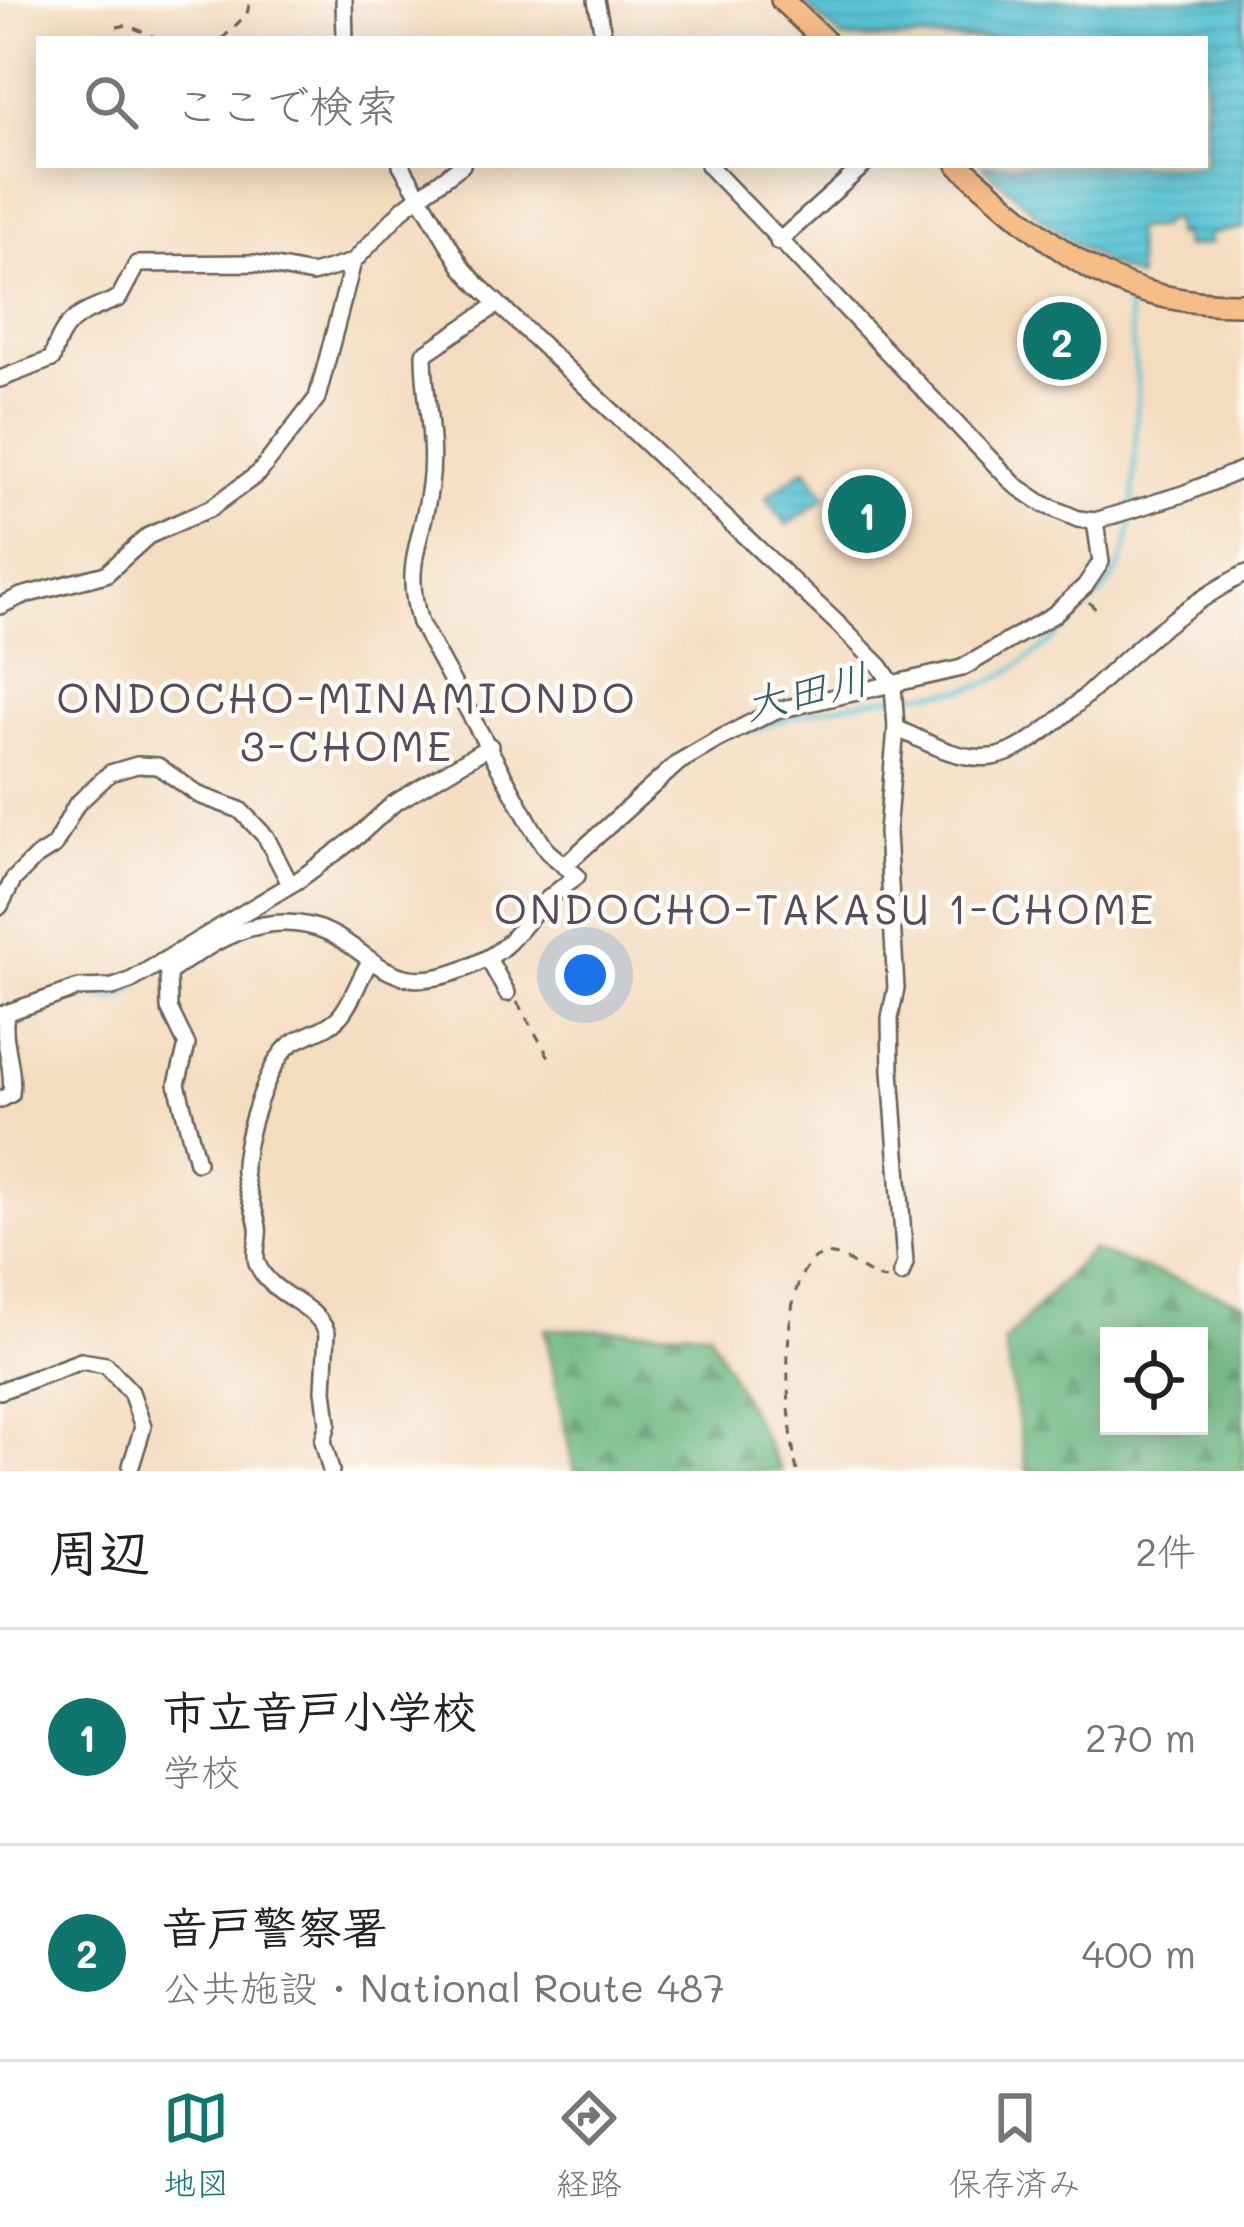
<!DOCTYPE html>
<html lang="ja">
<head>
<meta charset="utf-8">
<style>
	:root { --surface:#fff; --page:#f2f2f2; --text:#222; --muted:#767676; --line:#e0e0e0; --accent:#0f766e }
	body { margin:0; font-family:Mali,"Klee One",sans-serif; background:var(--page); color:var(--text) }
	.controls { position:absolute; right:36px; bottom:36px; display:grid; overflow:hidden; border-radius:0px; box-shadow:0 6px 30px #0003 }
	.controls button { width:108px; height:108px; display:grid; place-items:center; padding:0; border:0; border-bottom:3px solid var(--line); background:var(--surface); color:var(--text); font:60px sans-serif }
	.you { position:absolute; left:585px; top:975px; width:42px; height:42px; margin:-30px; border:9px solid #fff; border-radius:50%; background:#1a73e8; box-shadow:0 0 0 18px #1a73e833 }
	.badge { display:grid; place-items:center; width:78px; height:78px; border-radius:50%; background:var(--accent); color:#fff; font-size:39px; font-weight:700 }
	.pin { position:absolute; translate:-50% -50%; border:6px solid #fff; box-shadow:0 3px 12px #0006 }
	.list { margin:0; padding:0; list-style:none }
	h2 { display:flex; justify-content:space-between; align-items:center; height:156px; margin:0; padding:0 48px; font-size:51px }
	h2 small { font-size:39px; font-weight:400; color:var(--muted) }
	.list li { display:grid; grid-template-columns:78px 1fr auto; gap:36px; align-items:center; box-sizing:border-box; height:216px; padding:0 48px; border-top:3px solid var(--line) }
	.list b { display:block; font-size:45px; white-space:nowrap }
	.list p { margin:0; font-size:39px; white-space:nowrap; color:var(--muted) }
	.list em { font-size:39px; font-style:normal; color:var(--muted) }
	.icon { flex:none; width:66px; height:66px; fill:none; stroke:currentColor; stroke-width:2; stroke-linecap:round; stroke-linejoin:round }
	.map { position:relative; flex:none; width:1244px; height:1471px; overflow:hidden }
	.search { position:absolute; background:var(--surface); box-shadow:0 6px 30px #0003; left:36px; right:36px; top:36px; height:132px; display:flex; align-items:center; gap:30px; box-sizing:border-box; padding:0 42px; border-radius:0px; color:var(--muted); font-size:45px }
	.sheet { height:588px; background:var(--surface) }
	nav { display:flex; justify-content:space-around; align-items:center; box-sizing:border-box; height:168px; border-top:3px solid var(--line); background:var(--surface); font-size:33px; color:var(--muted) }
	nav a { display:grid; justify-items:center; gap:6px }
	nav .on { color:var(--accent) }
	.map>svg:first-child { display:block }
	.forest { fill:url(#forest-firs); stroke:#42694d; stroke-width:3; fill-rule:evenodd }
	.water { fill:url(#water-rules); stroke:#3a7078; stroke-width:3 }
	.lines { fill:none; stroke-linecap:round; stroke-linejoin:round }
	.stream { stroke:#59c4d4; stroke-width:4.5 }
	.minor-casing { stroke:#685f55; stroke-width:20 }
	.highway-casing { stroke:#685f55; stroke-width:26 }
	.path { stroke:#685f55; stroke-width:3; stroke-dasharray:9 9; stroke-linecap:butt }
	.minor { stroke:#fff; stroke-width:15 }
	.highway { stroke:#f7bd88; stroke-width:21 }
	.labels { text-anchor:middle; dominant-baseline:central; stroke-width:9; stroke-linejoin:round; paint-order:stroke }
	.water-label { font-size:42px; font-style:italic; fill:#345f66; stroke:#fdfcf7 }
	.neighbourhood-label { font-size:42px; letter-spacing:3px; fill:#574c5a; stroke:#fdfcf7 }
</style>
</head>
<body>
<div class="map">
<svg width="1244" height="1471" viewBox="0 0 1244 1471">
	<defs>
		<pattern id="forest-firs" width="22" height="20" patternUnits="userSpaceOnUse" patternTransform="scale(3)"><rect width="22" height="20" fill="#69b67e"/><path d="M5 1l3.5 6h-7zM16 11l3.5 6h-7z" fill="#569366"/></pattern>
		<pattern id="water-rules" width="6" height="5" patternUnits="userSpaceOnUse" patternTransform="scale(3)"><rect width="6" height="5" fill="#59c4d4"/><path d="M0 2.5h6" fill="none" stroke="#4da8b5"/></pattern>
	</defs>
	<rect width="100%" height="100%" fill="#fdfcf7"/>
	<filter id="ink" filterUnits="userSpaceOnUse"><feTurbulence type="fractalNoise" baseFrequency=".00833" numOctaves="2"/><feDisplacementMap in="SourceGraphic" scale="24" xChannelSelector="R" yChannelSelector="G"/><feConvolveMatrix kernelMatrix="1 2 1 2 8 2 1 2 1" color-interpolation-filters="sRGB"/></filter>
	<filter id="wash" filterUnits="userSpaceOnUse"><feTurbulence type="fractalNoise" baseFrequency=".004" numOctaves="4" result="noise"/><feDisplacementMap in="SourceGraphic" scale="48" xChannelSelector="R" yChannelSelector="G"/><feGaussianBlur stdDeviation="2.7" result="paint"/><feColorMatrix in="noise" values="0 0 0 0 0 0 0 0 0 0 0 0 0 0 0 0 0 1.4 0 .05"/><feComposite in="paint" operator="in"/></filter>
	<g filter="url(#wash)">
		<rect width="100%" height="100%" fill="#f4dcbf"/>
		<g class="forest">
			<path d="M1091 1250 1244 1303V1471H1027L1004 1342ZM1109 1336H1199V1426H1109Z"/>
			<path d="M545 1329 708 1331 781 1471H574Z"/>
		</g>
		<g class="water">
			<path d="M800 0H1244V228L1209 234 1210 244 1184 247 1183 234 1175 235 1173 219 1166 220 1159 227 1134 229 1138 278C1076 254 1031 209 982 165H1205V39H843Z"/>
			<path d="M806 468 826 497 787 525 766 497Z"/>
		</g>
		<g class="lines">
			<g class="stream">
				<path d="M1126 293 1138 387 1133 503"/>
				<path d="M751 731C799 713 854 701 905 695 929 692 955 693 979 686 1013 677 1096 607 1114 576 1125 558 1130 535 1132 514"/>
				<path d="M573 869 635 812"/>
				<path d="M437 969 461 962"/>
				<path d="M84 995 117 1000 139 984"/>
			</g>
		</g>
	</g>
	<g filter="url(#ink)">
		<g class="lines">
			<g class="minor-casing">
				<g id="minor">
					<path d="M344 0 345 39"/>
					<path d="M596 0 604 39"/>
					<path d="M401 165 462 267 478 285 837 623 880 666 893 685 896 728 887 832 896 988 890 1018 891 1071 905 1263 901 1274"/>
					<path d="M708 165 1015 485 1043 504 1078 519 1095 521 1183 494 1244 469"/>
					<path d="M778 242 864 165"/>
					<path d="M0 379 52 359C63 316 82 314 119 298L137 264 255 263 312 274 353 262"/>
					<path d="M0 606 21 596 106 574 148 536 211 508 259 473 317 398 353 262 405 207 462 165"/>
					<path d="M896 728C927 742 957 761 992 757 1033 753 1099 682 1131 654 1165 624 1204 595 1244 574"/>
					<path d="M564 866 679 762 717 740 774 711 962 668 1053 615 1085 586 1101 562 1095 521"/>
					<path d="M0 906 13 880 35 858 54 846 76 805 110 773 137 765 158 766 199 795 240 810 266 837 290 884"/>
					<path d="M488 958 507 993"/>
					<path d="M163 961 168 973C203 949 241 922 286 923 375 924 372 1021 489 957 513 944 523 923 541 905 552 895 565 885 577 876L547 851 532 827 420 623C402 563 423 541 430 485 436 441 424 397 424 354L498 304"/>
					<path d="M168 973 169 1008 187 1045 177 1084 197 1162"/>
					<path d="M0 1015 79 988 113 987 130 981 300 879 358 836 393 804 490 746"/>
					<path d="M0 1100 11 1094C15 1066 1 1042 6 1013"/>
					<path d="M0 1391 81 1361 106 1365 131 1392 143 1427 131 1466"/>
					<path d="M331 1471 323 1441 328 1423 324 1390 327 1333C315 1301 270 1297 257 1263 253 1252 260 1239 258 1227 255 1208 246 1192 244 1173 242 1144 267 1062 291 1044 306 1033 326 1031 339 1017 353 1002 359 977 371 960"/>
				</g>
			</g>
			<g class="highway-casing">
				<g id="highway">
					<path d="M782 0 823 39"/>
					<path d="M959 165C1054 247 1110 306 1244 304"/>
				</g>
			</g>
			<g class="path">
				<path d="M117 27 127 25 159 39"/>
				<path d="M222 39 247 14 250 0"/>
				<path d="M1089 602 1100 614"/>
				<path d="M517 1002 552 1062"/>
				<path d="M797 1471C788 1432 774 1274 820 1256 844 1247 865 1280 888 1279"/>
			</g>
			<use href="#minor" class="minor"/>
			<use href="#highway" class="highway"/>
		</g>
	</g>
	<g class="labels">
		<g class="water-label">
			<text transform="translate(806 690) rotate(-13)">大田川</text>
		</g>
		<g class="neighbourhood-label">
			<text x="347" y="697">ONDOCHO-MINAMIONDO<tspan x="347" dy="48">3-CHOME</tspan></text>
			<text x="825" y="908">ONDOCHO-TAKASU 1-CHOME</text>
		</g>
	</g>
</svg>
<div class="controls">
<button><svg class="icon" aria-label="locate" viewBox="0 0 24 24"><circle cx="12" cy="12" r="6"/><path d="M12 2v4M12 18v4M2 12h4M18 12h4"/></svg></button>
</div>
<div class="you"></div>
<div class="pin badge" style="left:867px;top:514px">1</div>
<div class="pin badge" style="left:1062px;top:341px">2</div>
<div class="search"><svg class="icon" aria-label="search" viewBox="0 0 24 24"><circle cx="10" cy="10" r="6"/><path d="M15 15l6 6"/></svg>ここで検索</div>
</div>
<section class="sheet">
<h2>周辺<small>2件</small></h2>
<ul class="list">
<li><span class="badge">1</span><div><b>市立音戸小学校</b><p>学校</p></div><em>270 m</em></li>
<li><span class="badge">2</span><div><b>音戸警察署</b><p>公共施設 · National Route 487</p></div><em>400 m</em></li>
</ul>
</section>
<nav>
<a class="on"><svg class="icon" aria-label="map" viewBox="0 0 24 24"><path d="M3 6l6-2 6 2 6-2v14l-6 2-6-2-6 2zM9 4v14M15 6v14"/></svg>地図</a>
<a><svg class="icon" aria-label="directions" viewBox="0 0 24 24"><path d="M12 3l9 9-9 9-9-9zM9 14v-3h6M13 9l2 2-2 2"/></svg>経路</a>
<a><svg class="icon" aria-label="saved" viewBox="0 0 24 24"><path d="M7 4h10v16l-5-4-5 4z"/></svg>保存済み</a>
</nav>
</body>
</html>
